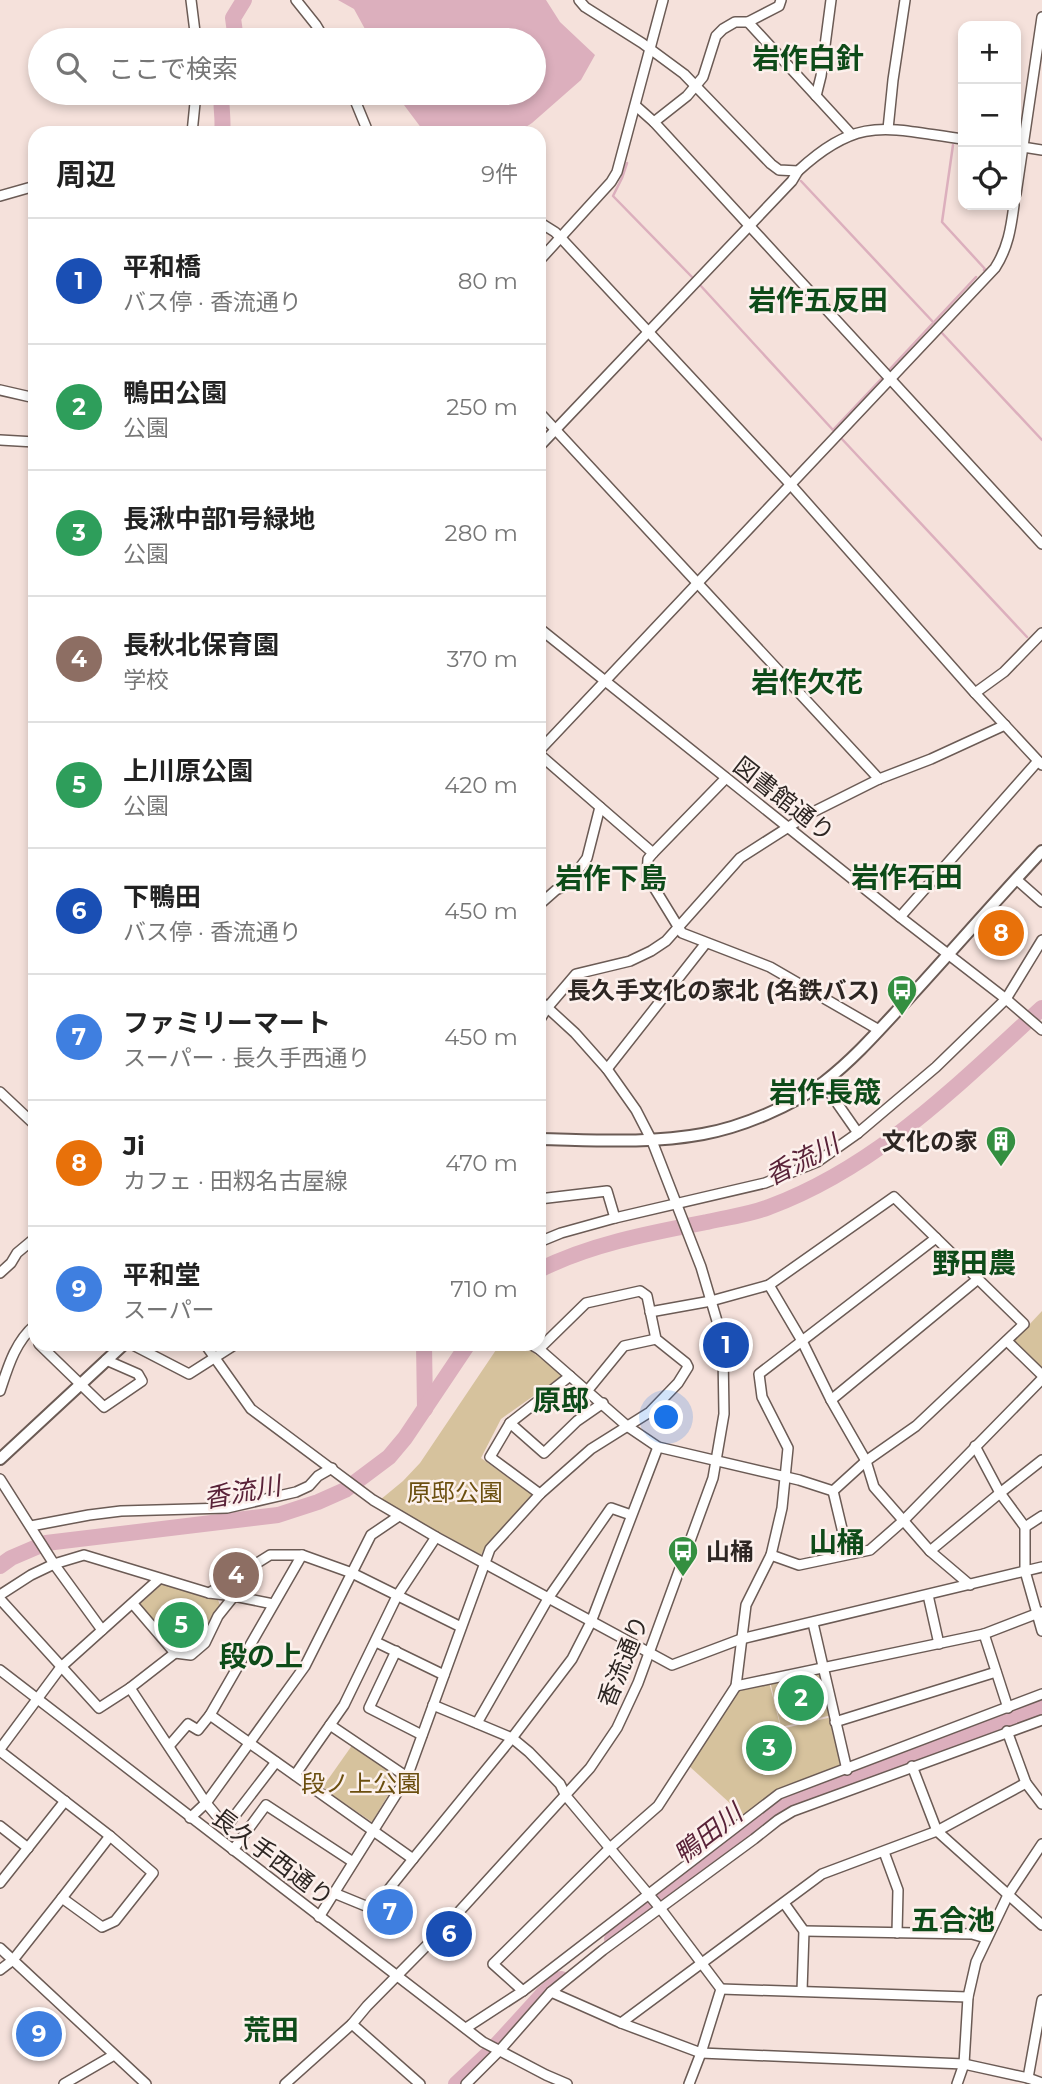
<!DOCTYPE html>
<html lang="ja">
<head>
<meta charset="utf-8">
<style>
	:root { --surface:#fff; --page:#f6f6f6; --text:#222; --muted:#767676; --line:#e0e0e0; --accent:#348f40 }
	body { margin:0; font-family:Montserrat,"Noto Sans JP",sans-serif; background:var(--page); color:var(--text) }
	.controls { position:absolute; right:21px; top:21px; display:grid; overflow:hidden; border-radius:14px; box-shadow:0 4px 10px #0003 }
	.controls button { width:63px; height:63px; display:grid; place-items:center; padding:0; border:0; border-bottom:2px solid var(--line); background:var(--surface); color:var(--text); font:35px sans-serif }
	.you { position:absolute; left:667px; top:1418px; width:24px; height:24px; margin:-18px; border:5px solid #fff; border-radius:50%; background:#1a73e8; box-shadow:0 0 0 10px #1a73e833 }
	.badge { display:grid; place-items:center; width:46px; height:46px; border-radius:50%; background:var(--accent); color:#fff; font-size:23px; font-weight:700 }
	.pin { position:absolute; translate:-50% -50%; border:4px solid #fff; box-shadow:0 2px 7px #0006 }
	.list { margin:0; padding:0; list-style:none }
	h2 { display:flex; justify-content:space-between; align-items:center; height:91px; margin:0; padding:0 28px; font-size:30px }
	h2 small { font-size:23px; font-weight:400; color:var(--muted) }
	.list li { display:grid; grid-template-columns:46px 1fr auto; gap:21px; align-items:center; box-sizing:border-box; height:126px; padding:0 28px; border-top:2px solid var(--line) }
	.list b { display:block; font-size:26px; white-space:nowrap }
	.list p { margin:0; font-size:23px; white-space:nowrap; color:var(--muted) }
	.list em { font-size:23px; font-style:normal; color:var(--muted) }
	.icon { flex:none; width:38px; height:38px; fill:none; stroke:currentColor; stroke-width:2; stroke-linecap:round; stroke-linejoin:round }
	.map { position:relative; flex:none; width:1042px; height:2084px; overflow:hidden }
	.search { position:absolute; background:var(--surface); box-shadow:0 4px 10px #0003; left:28px; top:28px; width:518px; height:77px; display:flex; align-items:center; gap:18px; box-sizing:border-box; padding:0 24px; border-radius:38px; color:var(--muted); font-size:26px }
	.panel { position:absolute; background:var(--surface); box-shadow:0 4px 10px #0003; left:28px; top:126px; width:518px; height:1225px; border-radius:21px }
	.map>svg:first-child { display:block }
	.green { fill:#d6c29d }
	.water { fill:#dcafbd }
	.lines { fill:none; stroke-linecap:round; stroke-linejoin:round }
	.stream { stroke:#dcafbd; stroke-width:2.5 }
	.river { stroke:#dcafbd; stroke-width:16 }
	.minor-casing { stroke:#6b5b55; stroke-width:12 }
	.major-casing { stroke:#6b5b55; stroke-width:14 }
	.minor { stroke:#fff; stroke-width:9 }
	.major { stroke:#fff; stroke-width:10 }
	.labels { text-anchor:middle; dominant-baseline:central; stroke-width:5; stroke-linejoin:round; paint-order:stroke }
	.street-label { font-size:24px; fill:#2d2623; stroke:#fcf0ec }
	.poi-label { font-size:24px; font-weight:bold; fill:#2d2623; stroke:#fcf0ec; text-anchor:end }
	.park-label { font-size:24px; fill:#6b4f0f; stroke:#fcf0ec }
	.water-label { font-size:26px; font-style:italic; fill:#592238; stroke:#fcf0ec }
	.quarter-label { font-size:28px; font-weight:bold; fill:#0e4b19; stroke:#fcf0ec }
</style>
</head>
<body>
<div class="map">
<svg width="1042" height="2084" viewBox="0 0 1042 2084">
	<rect width="100%" height="100%" fill="#f5e1db"/>
	<g class="green">
		<path d="M1042 1311V1369L1014 1341Z"/>
		<path d="M500 1344H522L563 1375 501 1419 481 1458 533 1495 486 1545 481 1555 380 1500 403 1481 420 1463Z"/>
		<path d="M162 1584 218 1600 220 1605 194 1644 187 1652 174 1646 139 1605Z"/>
		<path d="M821 1672 832 1715 781 1727 770 1681Z"/>
		<path d="M769 1682 781 1729 832 1717 840 1767 776 1790 743 1815 689 1766 738 1687Z"/>
		<path d="M353 1744 399 1777 372 1822 322 1788Z"/>
	</g>
	<path class="water" d="M338 0H546L560 22 595 55 581 80 532 123 517 133H425L395 93H534V40H371L354 9Z"/>
	<g class="lines">
		<g class="stream">
			<path d="M953 145 942 222 985 269 984 270"/>
			<path d="M627 163 622 178 613 196 692 277"/>
			<path d="M801 181 934 323"/>
			<path d="M700 285 833 430"/>
			<path d="M942 333 1042 440"/>
			<path d="M890 369 976 277"/>
			<path d="M833 430 884 376"/>
			<path d="M841 438 1027 637"/>
		</g>
		<g class="river">
			<path d="M236 40 233 18 244 0"/>
			<path d="M222 133C224 119 220 106 222 93"/>
			<path d="M539 1270C591 1244 650 1233 707 1222 728 1217 749 1215 769 1207 879 1166 958 1084 1042 1008"/>
			<path d="M424 1344 425 1409"/>
			<path d="M0 1566 11 1558 46 1543 278 1515 318 1502 345 1490 389 1457 405 1438 468 1344"/>
			<path d="M612 1939 770 1815 785 1804 821 1789 1042 1707"/>
			<path d="M456 2084 490 2052 543 1994 561 1979"/>
		</g>
		<g class="minor-casing">
			<g id="minor">
				<path d="M191 0 196 40"/>
				<path d="M296 0 316 25 325 40"/>
				<path d="M579 0 585 7 642 43 684 74 771 164 779 170 798 171C860 114 887 129 963 139"/>
				<path d="M748 22 851 134"/>
				<path d="M352 93 366 127V133"/>
				<path d="M816 96 821 76 831 0"/>
				<path d="M636 106 654 122 1042 544"/>
				<path d="M654 122 687 96 703 77 716 36 723 29 735 22H748L779 6 781 0"/>
				<path d="M888 129 893 80 905 0"/>
				<path d="M192 133 196 93"/>
				<path d="M1016 146 1042 150"/>
				<path d="M1016 194 1042 17"/>
				<path d="M0 196 35 186"/>
				<path d="M539 222 555 232 561 238 791 485 975 693 1042 765"/>
				<path d="M539 261 611 182 617 172 663 0"/>
				<path d="M0 390 35 398"/>
				<path d="M539 412 879 779"/>
				<path d="M0 440 35 442"/>
				<path d="M539 447 792 181 798 171"/>
				<path d="M539 628 900 917 1006 999 1042 1030"/>
				<path d="M975 693 1004 672 1042 633"/>
				<path d="M539 751 995 268C1008 248 1011 228 1014 205"/>
				<path d="M539 754 653 853 648 859 647 876 682 933 770 967 879 1030"/>
				<path d="M653 853 726 778"/>
				<path d="M1016 879 1042 902"/>
				<path d="M539 905 556 890 567 885 587 858 600 807"/>
				<path d="M900 917 1038 761"/>
				<path d="M539 1021 547 1008 576 974 630 961 651 951 666 941 740 858 809 814 879 779 931 759 1005 725"/>
				<path d="M607 1069 706 943"/>
				<path d="M823 1083 858 1133"/>
				<path d="M0 1092 35 1125"/>
				<path d="M539 1199 607 1191 615 1218"/>
				<path d="M539 1242 561 1233 615 1218 765 1183 817 1162 858 1133 936 1067 1006 999 1042 940"/>
				<path d="M0 1273 11 1263 17 1253 35 1238"/>
				<path d="M769 1285 802 1341 831 1400 866 1461 874 1487 930 1551 1000 1493 1025 1527V1571L1042 1567"/>
				<path d="M1007 1341 1042 1375"/>
				<path d="M39 1344 104 1407 142 1381 138 1374 106 1360"/>
				<path d="M131 1344 189 1374 236 1344"/>
				<path d="M205 1344 251 1409 373 1500 436 1537 672 1665 741 1639 1025 1571 1042 1631"/>
				<path d="M530 1344 539 1349 627 1426 658 1447 799 1480 833 1491 866 1461 916 1426 1024 1324 894 1197 769 1285 711 1301 650 1312"/>
				<path d="M588 1390 624 1346 656 1339"/>
				<path d="M0 1391C8 1367 15 1342 35 1325"/>
				<path d="M831 1400 978 1279"/>
				<path d="M510 1423 544 1453 577 1421 603 1403"/>
				<path d="M975 1446 1000 1493 1042 1460"/>
				<path d="M0 1479 54 1564 102 1630"/>
				<path d="M833 1491 848 1554"/>
				<path d="M540 1494 490 1457 510 1423 570 1376"/>
				<path d="M31 1526 89 1515 121 1511 227 1508 296 1492 309 1486 318 1476 332 1468"/>
				<path d="M1025 1527 1042 1516"/>
				<path d="M930 1551 970 1585"/>
				<path d="M771 1555 799 1565 870 1550 903 1521 1042 1379"/>
				<path d="M209 1593 270 1555H302"/>
				<path d="M0 1595 31 1575 54 1564 84 1555 209 1593 234 1596 273 1604"/>
				<path d="M928 1595 939 1644"/>
				<path d="M0 1599 99 1708 130 1688 175 1653"/>
				<path d="M133 1604 175 1653 191 1655 205 1643 218 1616 234 1596"/>
				<path d="M813 1623 847 1770"/>
				<path d="M461 1627 352 1573 302 1555 210 1715 413 1859 512 1738 572 1659 591 1622 658 1447"/>
				<path d="M984 1634 1041 1612"/>
				<path d="M376 1642 444 1675"/>
				<path d="M396 1651 369 1708 422 1735"/>
				<path d="M0 1670 483 2042 546 2075 567 2084"/>
				<path d="M736 1686 984 1634 1008 1708"/>
				<path d="M130 1688 206 1803 226 1827 276 1762"/>
				<path d="M433 1705 512 1738 529 1752 560 1784 566 1796 660 1908 721 1989 701 2053 689 2084"/>
				<path d="M835 1722 996 1672"/>
				<path d="M477 1723 549 1597 611 1508 631 1515"/>
				<path d="M330 1725 407 1777"/>
				<path d="M1007 1731 1026 1783 1042 1804"/>
				<path d="M169 1746 188 1724 198 1730 210 1715"/>
				<path d="M0 1749 61 1667 159 1579"/>
				<path d="M0 1751 110 1836 153 1873 115 1921 102 1927 62 1898 13 1960 0 1970"/>
				<path d="M912 1766 937 1831 1042 1925"/>
				<path d="M295 1775 344 1705 397 1596 436 1537"/>
				<path d="M190 1818 206 1803 305 1666 371 1535 399 1516"/>
				<path d="M0 1826 28 1848"/>
				<path d="M233 1850 266 1805 353 1862"/>
				<path d="M884 1852 898 1890 897 1933"/>
				<path d="M0 1883 65 1801"/>
				<path d="M334 1893 373 1909 413 1859"/>
				<path d="M62 1898 110 1836"/>
				<path d="M784 1903 804 1931 802 1991"/>
				<path d="M319 1917 407 1777 490 1549 540 1494 591 1449 650 1412 678 1383 688 1367 686 1363 656 1339 647 1296 640 1291 586 1303 539 1349"/>
				<path d="M804 1931 972 1934 986 1938"/>
				<path d="M0 1948 146 2084"/>
				<path d="M721 1989 968 1997"/>
				<path d="M523 1991 493 1964 610 1848 658 1806 736 1686 746 1605 771 1555 782 1508 788 1448 762 1397 759 1374 936 1238"/>
				<path d="M551 1992 621 2023 701 2053 964 2064 1028 2078 1042 2083"/>
				<path d="M621 2023 822 1874 937 1831 1026 1783"/>
				<path d="M352 2024 420 2084"/>
				<path d="M466 2028 523 1991 779 1794 1042 1694"/>
				<path d="M1028 2078 1042 2000"/>
				<path d="M64 2084 114 2055"/>
				<path d="M285 2084 352 2024 367 2006 446 1926 590 1768 617 1728 638 1683 713 1478 724 1414 723 1354 717 1321 701 1267 652 1141 636 1110 607 1069 575 1033 539 1000"/>
				<path d="M466 2084 500 2050 551 1992 603 1950 754 1839 778 1820 793 1811 1042 1720"/>
				<path d="M957 2084 964 2064 968 1997 976 1962 1008 1895 1042 1844"/>
			</g>
		</g>
		<g class="major-casing">
			<g id="major">
				<path d="M539 1139C594 1140 649 1144 703 1134 742 1127 792 1106 824 1082 855 1058 880 1029 907 1000 952 951 996 900 1042 851"/>
				<path d="M0 1459 124 1344"/>
			</g>
		</g>
		<use href="#minor" class="minor"/>
		<use href="#major" class="major"/>
	</g>
	<defs>
		<g id="bus-pin" transform="scale(1.575)"><path d="M0 17L-7.5 6A9.5 9.5 0 1 1 7.5 6Z" fill="#348f40" stroke="#fcf0ec"/><path d="M-5-6H5V4H4V6H2V4H-2V6H-4V4H-5ZM-3.5-4V0h7V-4ZM-3.5 1.2v1.5H-2V1.2ZM2 1.2v1.5H3.5V1.2Z" fill="#fff"/></g>
		<g id="building-pin" transform="scale(1.575)"><path d="M0 17L-7.5 6A9.5 9.5 0 1 1 7.5 6Z" fill="#348f40" stroke="#fcf0ec"/><path d="M-4-6H4V6H1V3H-1V6H-4ZM-2.5-4.3h1.7v1.8h-1.7ZM.8-4.3h1.7v1.8H.8ZM-2.5-1h1.7V.8h-1.7ZM.8-1h1.7V.8H.8Z" fill="#fff"/></g>
	</defs>
	<g fill-rule="evenodd">
		<use href="#bus-pin" x="902" y="990"/>
		<use href="#building-pin" x="1001" y="1141"/>
		<use href="#bus-pin" x="683" y="1551"/>
	</g>
	<g class="labels">
		<g class="street-label">
			<text transform="translate(784 799) rotate(38)">図書館通り</text>
			<text transform="translate(623 1661) rotate(-68)">香流通り</text>
			<text transform="translate(273 1857) rotate(37)">長久手西通り</text>
		</g>
		<g class="poi-label">
			<text x="879" y="990">長久手文化の家北 (名鉄バス)</text>
			<text x="978" y="1141">文化の家</text>
			<text x="706" y="1551" text-anchor="start">山桶</text>
		</g>
		<g class="park-label">
			<text x="455" y="1492">原邸公園</text>
			<text x="361" y="1783">段ノ上公園</text>
		</g>
		<g class="water-label">
			<text transform="translate(802 1160) rotate(-27)">香流川</text>
			<text transform="translate(242 1492) rotate(-10)">香流川</text>
			<text transform="translate(708 1834) rotate(-38)">鴨田川</text>
		</g>
		<g class="quarter-label">
			<text x="808" y="58">岩作白針</text>
			<text x="818" y="300">岩作五反田</text>
			<text x="807" y="682">岩作欠花</text>
			<text x="907" y="877">岩作石田</text>
			<text x="611" y="878">岩作下島</text>
			<text x="825" y="1092">岩作長筬</text>
			<text x="974" y="1263">野田農</text>
			<text x="561" y="1400">原邸</text>
			<text x="837" y="1542">山桶</text>
			<text x="261" y="1656">段の上</text>
			<text x="953" y="1920">五合池</text>
			<text x="271" y="2030">荒田</text>
		</g>
	</g>
</svg>
<div class="controls">
<button>+</button>
<button>−</button>
<button><svg class="icon" aria-label="locate" viewBox="0 0 24 24"><circle cx="12" cy="12" r="6"/><path d="M12 2v4M12 18v4M2 12h4M18 12h4"/></svg></button>
</div>
<div class="you"></div>
<div class="pin badge" style="left:726px;top:1345px;background:#1a4fb4">1</div>
<div class="pin badge" style="left:801px;top:1698px;background:#2e9e5b">2</div>
<div class="pin badge" style="left:769px;top:1748px;background:#2e9e5b">3</div>
<div class="pin badge" style="left:236px;top:1575px;background:#8d6e63">4</div>
<div class="pin badge" style="left:181px;top:1625px;background:#2e9e5b">5</div>
<div class="pin badge" style="left:449px;top:1934px;background:#1a4fb4">6</div>
<div class="pin badge" style="left:390px;top:1912px;background:#3f7fe0">7</div>
<div class="pin badge" style="left:1001px;top:933px;background:#e8710a">8</div>
<div class="pin badge" style="left:39px;top:2034px;background:#3f7fe0">9</div>
<div class="search"><svg class="icon" aria-label="search" viewBox="0 0 24 24"><circle cx="10" cy="10" r="6"/><path d="M15 15l6 6"/></svg>ここで検索</div>
<section class="panel">
<h2>周辺<small>9件</small></h2>
<ul class="list">
<li><span class="badge" style="background:#1a4fb4">1</span><div><b>平和橋</b><p>バス停 · 香流通り</p></div><em>80 m</em></li>
<li><span class="badge" style="background:#2e9e5b">2</span><div><b>鴨田公園</b><p>公園</p></div><em>250 m</em></li>
<li><span class="badge" style="background:#2e9e5b">3</span><div><b>長湫中部1号緑地</b><p>公園</p></div><em>280 m</em></li>
<li><span class="badge" style="background:#8d6e63">4</span><div><b>長秋北保育園</b><p>学校</p></div><em>370 m</em></li>
<li><span class="badge" style="background:#2e9e5b">5</span><div><b>上川原公園</b><p>公園</p></div><em>420 m</em></li>
<li><span class="badge" style="background:#1a4fb4">6</span><div><b>下鴨田</b><p>バス停 · 香流通り</p></div><em>450 m</em></li>
<li><span class="badge" style="background:#3f7fe0">7</span><div><b>ファミリーマート</b><p>スーパー · 長久手西通り</p></div><em>450 m</em></li>
<li><span class="badge" style="background:#e8710a">8</span><div><b>Ji</b><p>カフェ · 田籾名古屋線</p></div><em>470 m</em></li>
<li><span class="badge" style="background:#3f7fe0">9</span><div><b>平和堂</b><p>スーパー</p></div><em>710 m</em></li>
</ul>
</section>
</div>
</body>
</html>
